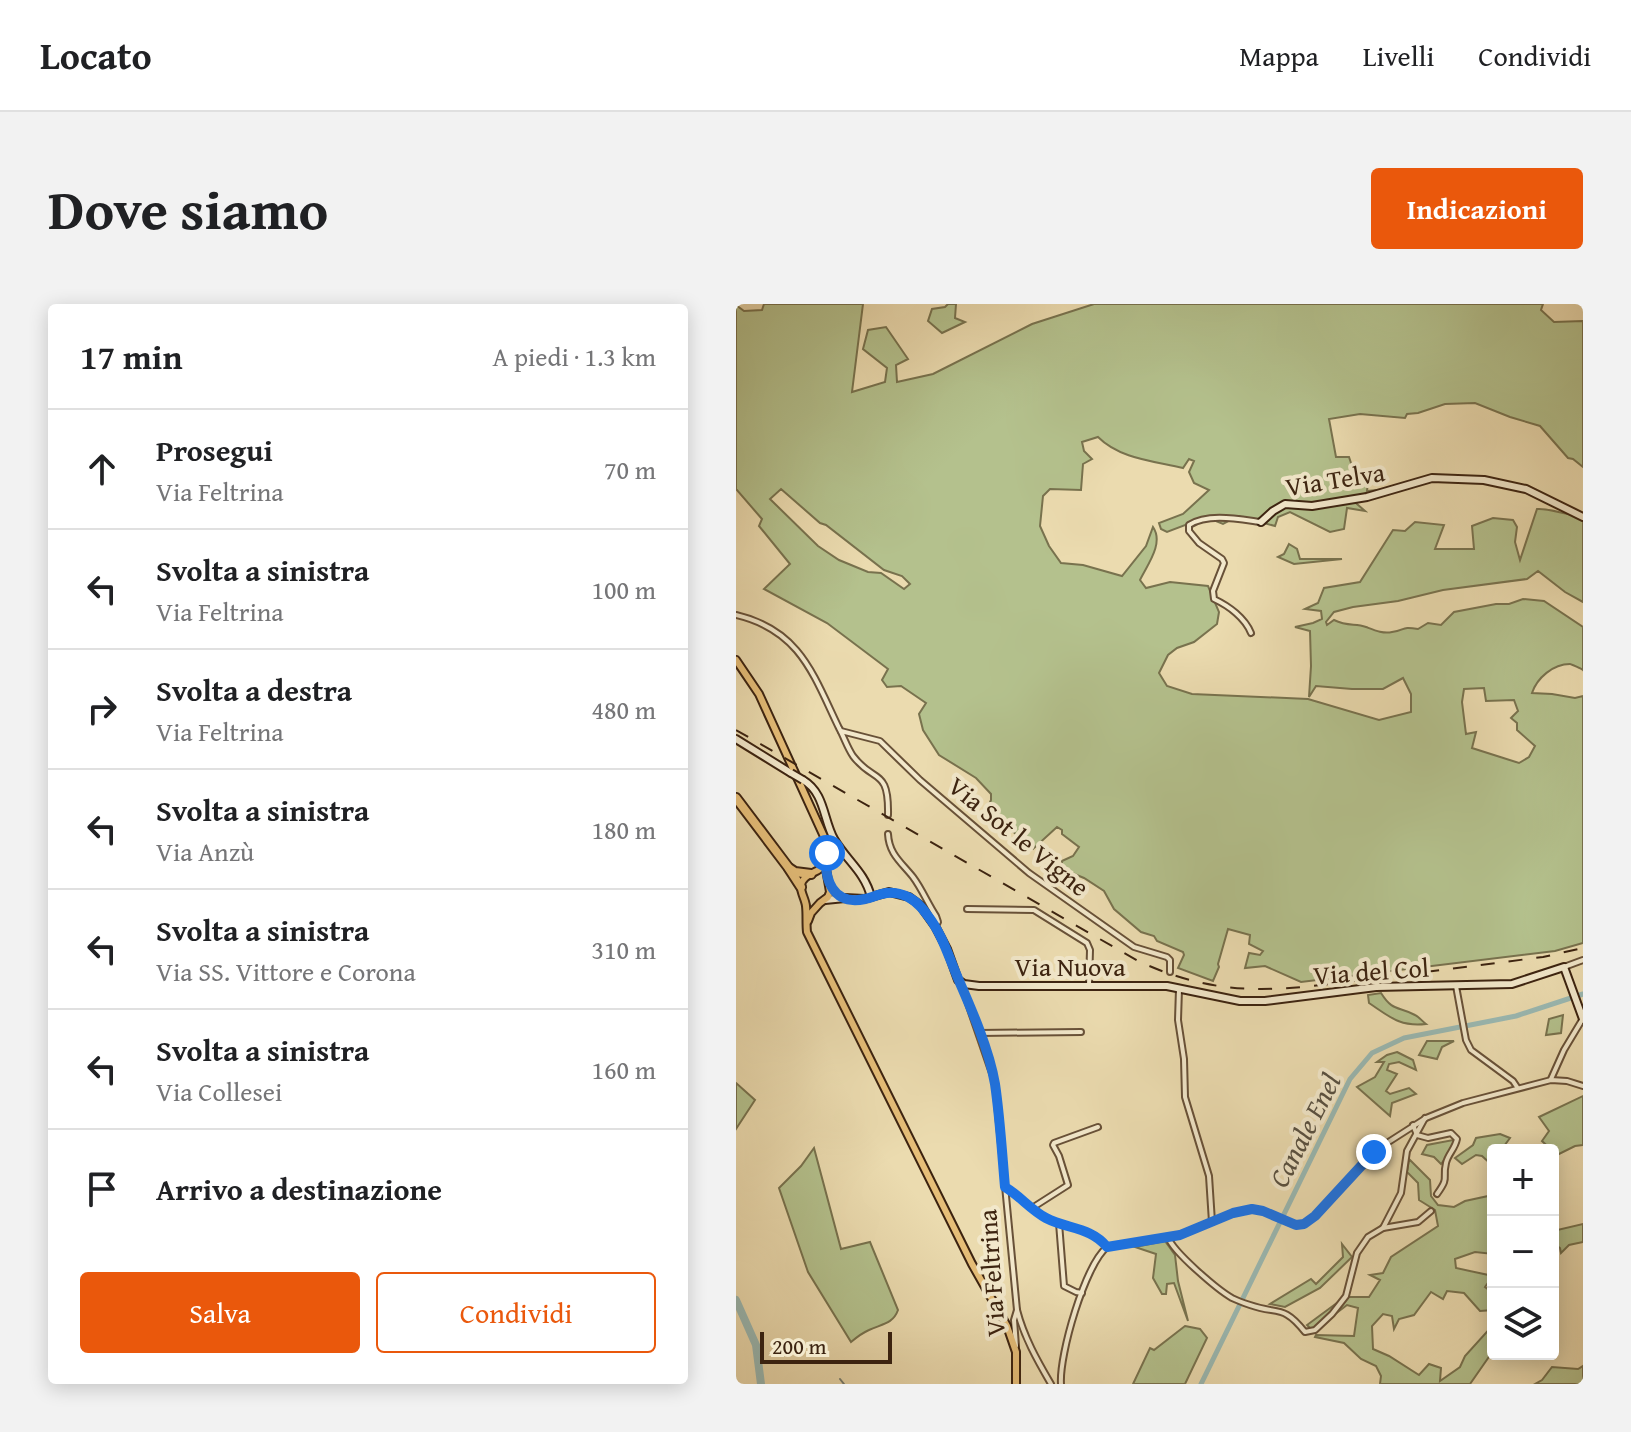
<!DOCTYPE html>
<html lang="it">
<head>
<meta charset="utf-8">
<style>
	:root { --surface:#fff; --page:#f2f2f2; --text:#202124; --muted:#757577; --line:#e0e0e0; --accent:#ea580c }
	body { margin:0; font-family:"Gentium Book Plus",serif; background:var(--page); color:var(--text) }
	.controls { position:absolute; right:24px; bottom:24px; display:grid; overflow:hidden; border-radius:8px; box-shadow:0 4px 20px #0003 }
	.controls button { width:72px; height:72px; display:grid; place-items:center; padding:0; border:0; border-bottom:2px solid var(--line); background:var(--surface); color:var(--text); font:40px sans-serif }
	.scale { position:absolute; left:24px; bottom:20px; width:132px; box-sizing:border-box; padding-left:8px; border:4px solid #3c2310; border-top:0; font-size:22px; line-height:28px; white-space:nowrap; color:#3c2310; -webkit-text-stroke:6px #f2e8cb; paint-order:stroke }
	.stop { position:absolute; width:24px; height:24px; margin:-18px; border:6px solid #1a73e8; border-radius:50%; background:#fff }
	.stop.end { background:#1a73e8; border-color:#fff; box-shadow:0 2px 8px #0008 }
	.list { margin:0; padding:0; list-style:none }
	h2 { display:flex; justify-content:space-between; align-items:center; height:104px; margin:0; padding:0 32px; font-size:34px }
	h2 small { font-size:26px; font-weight:400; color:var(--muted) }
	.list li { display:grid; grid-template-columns:52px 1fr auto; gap:24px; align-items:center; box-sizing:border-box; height:120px; padding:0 32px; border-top:2px solid var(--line) }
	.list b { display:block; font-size:30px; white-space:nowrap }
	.list p { margin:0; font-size:26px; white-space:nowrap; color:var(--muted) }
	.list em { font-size:26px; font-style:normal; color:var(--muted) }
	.actions { display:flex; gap:16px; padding:24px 32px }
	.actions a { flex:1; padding:18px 0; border:2px solid var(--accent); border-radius:8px; text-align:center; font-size:28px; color:var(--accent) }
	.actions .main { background:var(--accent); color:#fff }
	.icon { flex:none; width:44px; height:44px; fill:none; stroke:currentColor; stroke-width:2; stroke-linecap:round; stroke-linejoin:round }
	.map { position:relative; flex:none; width:847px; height:1080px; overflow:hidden; border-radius:8px }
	header { display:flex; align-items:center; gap:48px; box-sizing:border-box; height:112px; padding:0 40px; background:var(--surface); border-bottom:2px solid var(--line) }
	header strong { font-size:38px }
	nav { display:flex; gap:44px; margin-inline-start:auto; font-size:28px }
	.intro { display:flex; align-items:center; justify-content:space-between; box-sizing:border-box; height:192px; padding:0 48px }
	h1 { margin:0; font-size:56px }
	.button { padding:20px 36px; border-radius:8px; background:var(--accent); color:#fff; font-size:28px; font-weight:700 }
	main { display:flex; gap:48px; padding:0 48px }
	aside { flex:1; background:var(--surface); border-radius:8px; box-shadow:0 4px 20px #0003 }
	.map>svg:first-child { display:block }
	.green { fill:#b4c18d; stroke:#78724e; stroke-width:2; fill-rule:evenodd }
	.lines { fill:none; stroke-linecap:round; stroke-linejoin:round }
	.stream { stroke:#747d72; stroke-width:2 }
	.canal { stroke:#9ab9b3; stroke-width:5 }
	.river { stroke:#9ab9b3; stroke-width:8 }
	.street-casing { stroke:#685138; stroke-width:8 }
	.secondary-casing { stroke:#3c2310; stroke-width:10 }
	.primary-casing { stroke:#3c2310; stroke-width:10 }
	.highway-casing { stroke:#3c2310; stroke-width:12 }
	.street { stroke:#f2e8cb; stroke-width:4 }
	.secondary { stroke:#f2e8cb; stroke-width:6 }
	.primary { stroke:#e6be78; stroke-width:6 }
	.highway { stroke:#e6be78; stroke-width:8 }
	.rail { stroke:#3c2310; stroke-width:2; stroke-dasharray:14 14; stroke-linecap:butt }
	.secondary-bridge-casing { stroke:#3c2310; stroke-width:10; stroke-linecap:butt }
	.secondary-bridge { stroke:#f2e8cb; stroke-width:6 }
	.route { stroke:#1a73e8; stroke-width:10 }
	.labels { text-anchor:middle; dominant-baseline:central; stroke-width:8; stroke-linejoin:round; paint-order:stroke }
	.street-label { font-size:26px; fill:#3c2310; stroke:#f2e8cb }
	.water-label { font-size:28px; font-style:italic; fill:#585041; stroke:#f2e8cb }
</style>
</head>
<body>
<header>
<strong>Locato</strong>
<nav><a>Mappa</a><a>Livelli</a><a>Condividi</a></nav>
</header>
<div class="intro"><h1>Dove siamo</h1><a class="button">Indicazioni</a></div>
<main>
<aside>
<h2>17 min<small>A piedi · 1.3 km</small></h2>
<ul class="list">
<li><svg class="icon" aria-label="ahead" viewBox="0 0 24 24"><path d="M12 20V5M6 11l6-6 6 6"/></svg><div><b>Prosegui</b><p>Via Feltrina</p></div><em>70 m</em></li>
<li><svg class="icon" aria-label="left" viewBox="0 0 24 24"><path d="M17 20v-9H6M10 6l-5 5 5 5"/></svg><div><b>Svolta a sinistra</b><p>Via Feltrina</p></div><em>100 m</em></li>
<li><svg class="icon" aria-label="right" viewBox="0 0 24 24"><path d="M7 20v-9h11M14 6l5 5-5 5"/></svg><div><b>Svolta a destra</b><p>Via Feltrina</p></div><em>480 m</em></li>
<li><svg class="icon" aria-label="left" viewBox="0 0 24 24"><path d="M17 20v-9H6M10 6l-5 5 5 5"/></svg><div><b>Svolta a sinistra</b><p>Via Anzù</p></div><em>180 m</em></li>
<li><svg class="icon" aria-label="left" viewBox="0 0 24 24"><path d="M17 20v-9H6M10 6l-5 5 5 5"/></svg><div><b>Svolta a sinistra</b><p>Via SS. Vittore e Corona</p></div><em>310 m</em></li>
<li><svg class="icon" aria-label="left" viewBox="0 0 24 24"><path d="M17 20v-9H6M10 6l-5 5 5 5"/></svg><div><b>Svolta a sinistra</b><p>Via Collesei</p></div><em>160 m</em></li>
<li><svg class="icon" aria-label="arrive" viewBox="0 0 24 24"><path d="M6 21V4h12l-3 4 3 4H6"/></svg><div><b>Arrivo a destinazione</b></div></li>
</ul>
<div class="actions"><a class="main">Salva</a><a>Condividi</a></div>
</aside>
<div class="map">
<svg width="847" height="1080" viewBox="0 0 847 1080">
	<rect width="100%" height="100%" fill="#ebdbaf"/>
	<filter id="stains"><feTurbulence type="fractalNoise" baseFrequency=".0025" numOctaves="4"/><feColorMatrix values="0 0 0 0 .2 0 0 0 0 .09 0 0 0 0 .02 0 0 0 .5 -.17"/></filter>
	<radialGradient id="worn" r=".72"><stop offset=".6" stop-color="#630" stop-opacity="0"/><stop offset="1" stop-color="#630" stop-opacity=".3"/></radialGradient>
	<g class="green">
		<path d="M28 0H127L116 88 149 78 151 64 127 45 132 26 150 23 172 55 160 61 161 78 197 70 296 20 358 0H807L805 6 818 18 847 17V163L837 155 832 154 804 122 774 113 739 99 709 100 682 109 671 110 669 114 624 110 593 115 600 153H613L619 171 633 170 631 187 651 185 613 193 629 207 611 204 608 225 594 228 554 208 542 213 539 222 502 212 487 220 470 213 431 228 425 225 423 219 447 210 473 186 458 179 453 168 458 157 453 155 447 164C418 157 384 155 362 133L346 138 348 147 356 155 347 160 345 186 314 185 307 192 304 222 313 242 325 259 347 261 386 272 410 242 417 223C428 239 412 260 404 276L410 284 434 278 472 282 483 308 481 320 458 338 441 344 432 351 423 369 431 382 456 390 572 395 643 416 675 408V390L667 374 647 385H616L580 382 573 393 575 362 574 327 559 323 577 319 586 315 585 307 569 305 582 299 588 284 624 278 657 226 669 227 679 218 708 221 699 245H738L736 222 757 214 777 216 781 223 779 238 784 256 801 205C816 204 829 212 844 211L847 214V298L829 288 802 267 791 275 707 286 662 297 617 303 598 308 590 318 591 321 598 316C612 323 619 319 630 323 638 326 647 330 656 328 670 326 665 322 682 325L692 319 705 321 718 308 760 300H773L787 295 808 297 847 323V366C846 365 835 360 834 360 817 360 801 374 796 389L816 390 839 394 847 392V639L819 647 565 678 529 662 509 664 513 649 524 651 527 647 513 640 514 631 492 625 482 660 483 663 477 677 442 664 448 651 447 648 421 637 418 632 405 628 378 605 368 587 348 574 326 565V557L337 552 343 543 326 530V526L321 523 297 545 251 505 255 496V490L240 474 203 451 187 426 183 410 190 399 165 382 151 383 146 376 152 365 91 319 28 285 54 260 23 222 26 215 0 185V1L8 7 26 6ZM45 185 84 219 90 221 148 266 166 272 174 280 168 285 145 269 132 268 103 256 82 242 34 195ZM748 384 750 397 778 396 782 407 775 414 781 419V426L799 442 793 453 783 459 736 444 740 428 730 430 726 398 728 385Z"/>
		<path d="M212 0H220L219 14 229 18 206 29 192 17 196 5 209 3Z"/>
		<path d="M553 240 561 245 564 255H606L558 260 542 253 548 250Z"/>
		<path d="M645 689C657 708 662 702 679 711 683 713 686 717 690 720 664 723 654 713 633 699L632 691Z"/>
		<path d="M827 711 825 729 810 731 813 715Z"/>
		<path d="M691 737H718L706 743 701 755 683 751Z"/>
		<path d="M661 748 677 756 680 766 663 758 653 760 651 766 661 770 650 787 654 790 673 784 680 790 656 799 654 812 621 783 639 773 648 758H641L651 751Z"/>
		<path d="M0 779 19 796 0 825Z"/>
		<path d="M847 792V841L839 842 821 851 806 837 813 827 803 813Z"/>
		<path d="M764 830 774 834 765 846H757V862L746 852 740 851 726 860 719 854 737 841 740 834Z"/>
		<path d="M717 836 720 841 705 860 698 853 686 850 691 841Z"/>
		<path d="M78 844 105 945 134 938 162 1006C157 1020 146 1020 133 1026 126 1029 121 1033 115 1038L72 968 43 884 65 862Z"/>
		<path d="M673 855 694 876 695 892 702 901 718 903 729 897 752 892 757 888V950L739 948 719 955 720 964 757 972 749 983 757 989V1006L744 1007 728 989 711 987 707 995 695 988 678 1011 663 1015 658 1025 656 1012 647 1010 636 1022 637 1045 653 1052 683 1071 693 1060 705 1064 704 1077 724 1063 729 1052 757 1021V1047L734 1080H644L645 1072 640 1062 625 1055 608 1039 579 1033 580 1031 618 1032 622 1004 611 1001 577 1027 571 1021 609 993H633L644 976 634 971 647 969 655 953 702 922 699 906 683 896 682 879 671 868Z"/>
		<path d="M847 920V938L833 941 825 949 824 944 817 939V927Z"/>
		<path d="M429 937 439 951 442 977 452 1017 438 979 431 980 430 990H426L417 974 420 950 399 943Z"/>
		<path d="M606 940 616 953 584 984 549 1003 534 1000 575 975 580 980 607 953Z"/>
		<path d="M449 1022 464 1025 471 1034 449 1080H397L414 1044 418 1046Z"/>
		<path d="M847 1062V1080H799L806 1076 816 1063 842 1065Z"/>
	</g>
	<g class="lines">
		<path class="stream" d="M104 1075 108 1080"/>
		<path class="canal" d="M465 1080 614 775 636 749 668 734 780 712 847 690"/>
		<path class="river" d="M0 996 20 1041 25 1080"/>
		<g class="street-casing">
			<g id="street">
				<path d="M0 311C64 326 77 370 103 424 108 433 111 443 117 452 138 480 153 463 152 511"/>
				<path d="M515 329C509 314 493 302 478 295L477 287 488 259 486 255 463 239 453 227V221C472 209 502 215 525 218"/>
				<path d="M105 427 144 437 184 476 293 569 398 643 431 653 434 656V668"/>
				<path d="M152 530C153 550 165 558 177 573 186 585 192 600 200 612L202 618 199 622"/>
				<path d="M231 605 298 606 351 639 354 646 353 681"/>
				<path d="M828 663 847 656"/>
				<path d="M225 679 259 778 281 1006 278 1016 280 1042"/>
				<path d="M720 682 730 736 735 746 777 777 781 783"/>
				<path d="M443 685 442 716 448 755 449 793 473 872 476 918"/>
				<path d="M243 729 345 728"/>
				<path d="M815 775 828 746 846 716"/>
				<path d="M677 821 681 831 692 834 715 829 721 835C719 845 712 850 710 859 706 876 714 872 701 890"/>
				<path d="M269 883C284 892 295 906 310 914 331 925 355 923 371 943"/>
				<path d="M296 904 332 881 323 852 317 841 318 839 362 823"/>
				<path d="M323 919 328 982 340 988 346 989"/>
				<path d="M647 924 682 918 695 907"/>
				<path d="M432 933C437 948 482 986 496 994 502 997 508 999 514 1001 542 1011 547 1000 569 1028L579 1026 596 1010 610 992 621 949 632 933 647 924 665 889 671 847 689 814"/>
				<path d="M281 1006C288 1033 301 1056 315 1080"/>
				<path d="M325 1080C323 1051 349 961 371 943L444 931 497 909 516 905 527 907 557 920 566 921 579 912 640 846 690 814 727 799 815 776 831 777 847 782"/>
			</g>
		</g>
		<g class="secondary-casing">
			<g id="secondary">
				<path d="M525 218 537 207 549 200 576 202 631 193 696 174 748 176 790 185 847 213"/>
				<path d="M0 435 55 469"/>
				<path d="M67 476C89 489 87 515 98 535 110 556 129 568 135 593"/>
				<path d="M89 596 109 594 128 595 153 588 173 593 184 601 199 622 211 645 222 676 228 680 243 682H431L504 697H529L640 683 776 680 828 663 847 715"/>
			</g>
		</g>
		<g class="primary-casing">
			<g id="primary">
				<path d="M0 356 23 390 90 537V565L94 588 92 593 84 599 75 609 72 617"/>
				<path d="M90 557C83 569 79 566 70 573 59 582 69 592 70 602 71 611 70 619 71 628L236 960 271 1022 280 1048V1080"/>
			</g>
		</g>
		<g class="highway-casing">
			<g id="highway">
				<path d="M0 494 52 563 65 583"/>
				<path d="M53 564 59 568 75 570"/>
			</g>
		</g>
		<use href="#street" class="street"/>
		<use href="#secondary" class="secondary"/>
		<use href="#primary" class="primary"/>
		<use href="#highway" class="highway"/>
		<path class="rail" d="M0 426 402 657C491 698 550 685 642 674 697 667 752 660 807 653L847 644"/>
		<g class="secondary-bridge-casing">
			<path id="secondary-bridge" d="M55 469 67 476"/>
		</g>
		<use href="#secondary-bridge" class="secondary-bridge"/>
	</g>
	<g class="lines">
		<path class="route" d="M91 549C87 575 97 602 129 595 141 592 151 586 164 590 177 593 185 602 192 612 206 630 212 651 221 672 235 704 253 745 259 780 264 814 266 849 269 883 284 892 295 906 310 914 331 925 355 923 371 943L444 931 497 909 516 905 527 907 560 921 568 920 579 912 638 848"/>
	</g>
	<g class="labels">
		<g class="street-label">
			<text transform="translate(599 175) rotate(-9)">Via Telva</text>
			<text transform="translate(283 532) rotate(39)">Via Sot le Vigne</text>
			<text x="334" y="662">Via Nuova</text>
			<text transform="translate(635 667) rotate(-4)">Via del Col</text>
			<text transform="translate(255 969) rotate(-94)">Via Feltrina</text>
		</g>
		<g class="water-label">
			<text transform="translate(568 826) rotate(-63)">Canale Enel</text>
		</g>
	</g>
	<rect width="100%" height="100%" filter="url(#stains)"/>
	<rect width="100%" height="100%" fill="url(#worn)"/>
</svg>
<div class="controls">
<button>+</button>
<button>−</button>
<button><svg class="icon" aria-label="layers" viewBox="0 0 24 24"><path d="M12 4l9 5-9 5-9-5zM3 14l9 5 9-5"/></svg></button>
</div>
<div class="scale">200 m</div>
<div class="stop" style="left:91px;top:549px"></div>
<div class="stop end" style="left:638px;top:848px"></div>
</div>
</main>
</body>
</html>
